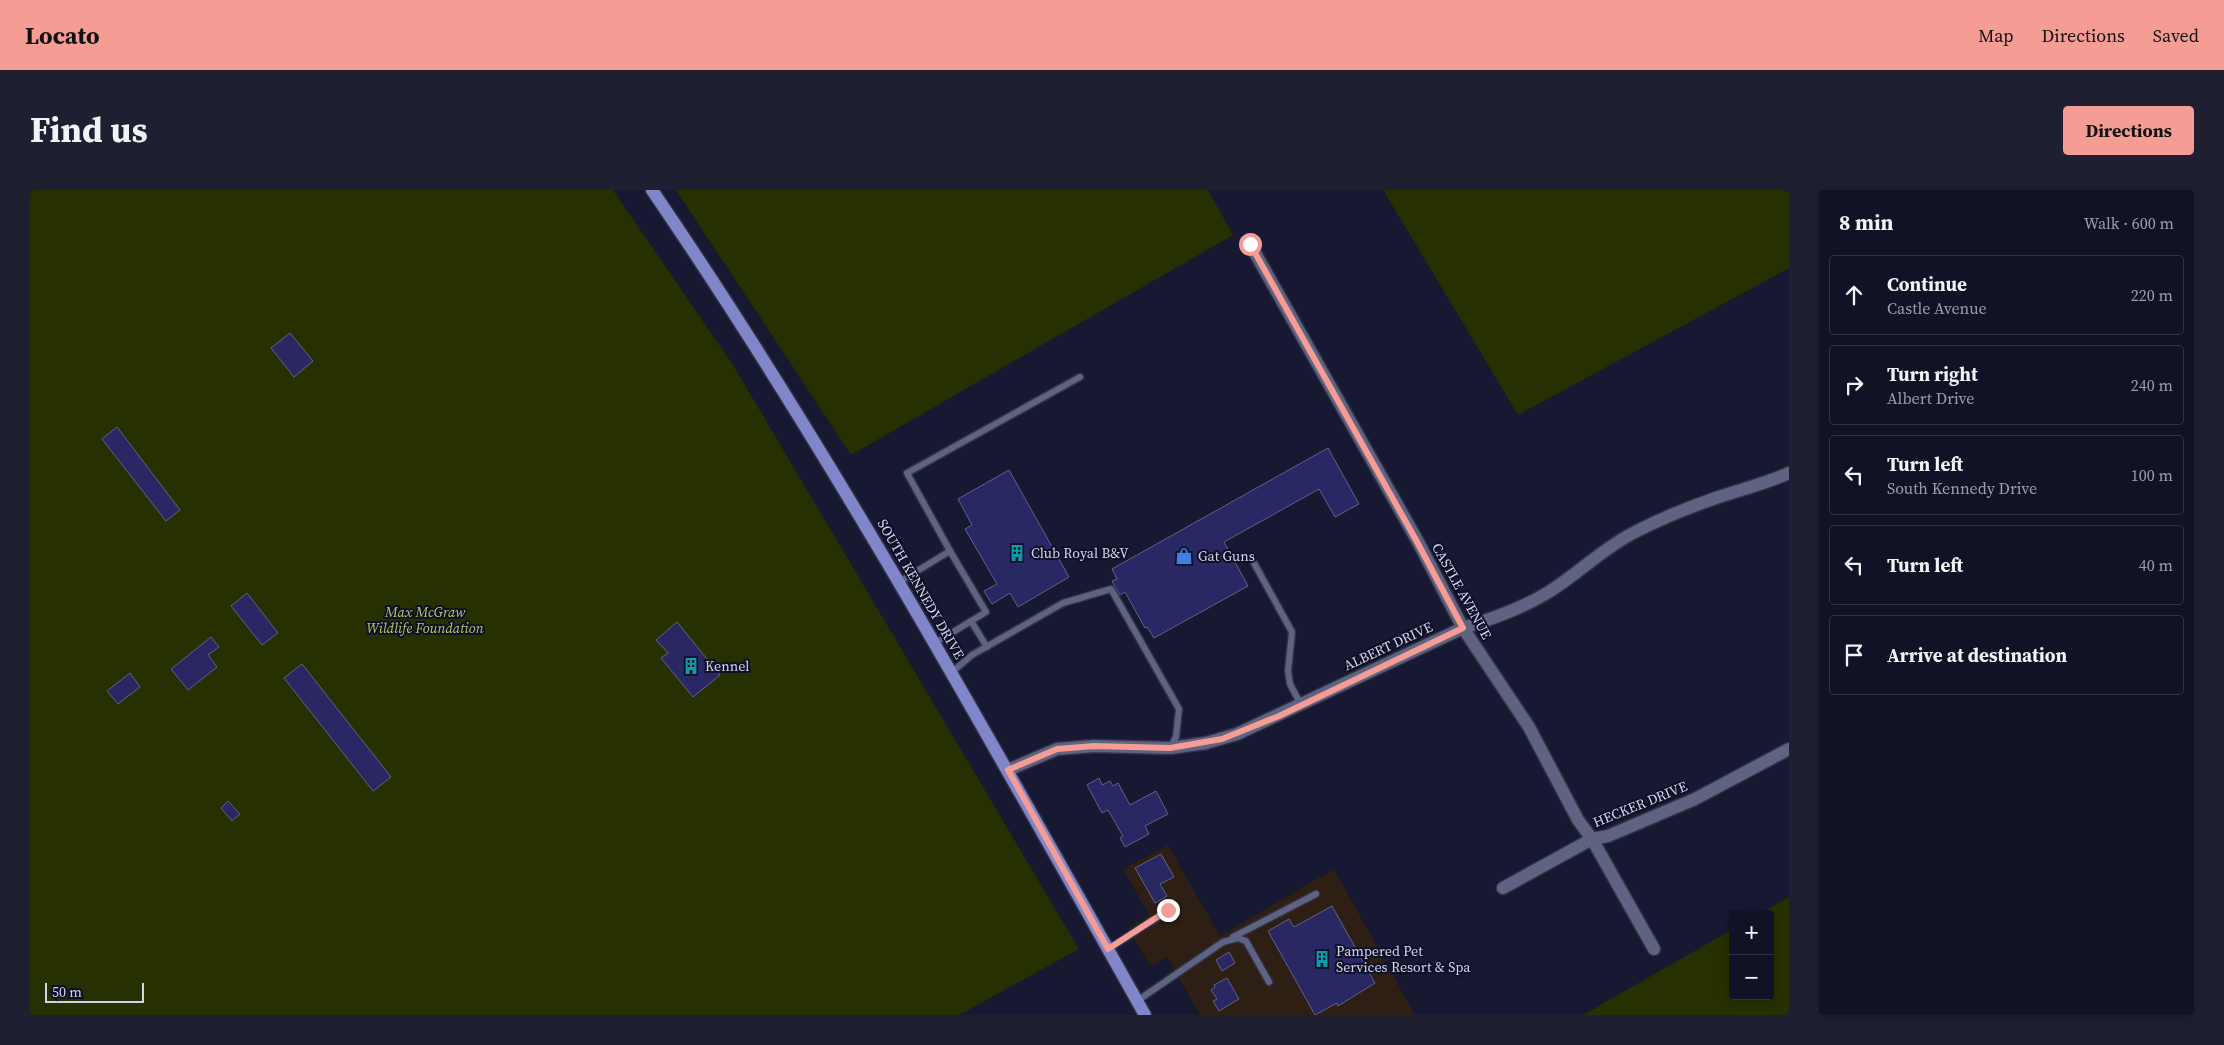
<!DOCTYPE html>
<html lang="en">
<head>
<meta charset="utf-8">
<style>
	:root { --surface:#111226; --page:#1e2032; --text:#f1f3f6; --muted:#9c9ea7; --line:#303243; --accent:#f59c94 }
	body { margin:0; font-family:"Source Serif 4",serif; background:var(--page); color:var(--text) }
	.controls { position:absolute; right:15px; bottom:15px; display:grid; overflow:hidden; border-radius:5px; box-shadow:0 2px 12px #0003 }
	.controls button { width:45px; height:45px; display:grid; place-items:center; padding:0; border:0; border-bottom:1px solid var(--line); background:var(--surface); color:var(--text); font:25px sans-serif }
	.scale { position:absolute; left:15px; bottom:12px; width:99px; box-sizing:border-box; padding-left:5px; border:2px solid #d2d5e7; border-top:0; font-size:14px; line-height:18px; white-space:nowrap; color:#d2d5e7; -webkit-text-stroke:4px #0e0f28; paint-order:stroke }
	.stop { position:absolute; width:15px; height:15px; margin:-11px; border:4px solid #f59c94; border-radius:50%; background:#fff }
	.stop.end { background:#f59c94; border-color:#fff; box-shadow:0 1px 5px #0008 }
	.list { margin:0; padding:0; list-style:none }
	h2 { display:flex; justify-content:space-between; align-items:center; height:65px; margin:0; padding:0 20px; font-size:21px }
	h2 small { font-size:16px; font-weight:400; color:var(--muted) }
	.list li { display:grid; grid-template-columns:32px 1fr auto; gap:15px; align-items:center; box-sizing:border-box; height:80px; margin:0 10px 10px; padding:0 10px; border:1px solid var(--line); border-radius:5px }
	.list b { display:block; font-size:19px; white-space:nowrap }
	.list p { margin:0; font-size:16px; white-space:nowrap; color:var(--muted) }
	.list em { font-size:16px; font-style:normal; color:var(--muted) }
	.icon { flex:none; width:28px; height:28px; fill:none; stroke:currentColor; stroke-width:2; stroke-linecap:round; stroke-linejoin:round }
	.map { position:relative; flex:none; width:1759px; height:825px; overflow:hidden; border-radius:5px }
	header { display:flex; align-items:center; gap:30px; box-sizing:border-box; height:70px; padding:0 25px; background:var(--accent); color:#111 }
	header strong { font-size:24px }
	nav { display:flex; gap:28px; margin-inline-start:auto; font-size:18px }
	.intro { display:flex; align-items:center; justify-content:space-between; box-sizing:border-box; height:120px; padding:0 30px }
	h1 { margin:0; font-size:35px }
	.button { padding:12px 22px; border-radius:5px; background:var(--accent); color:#111; font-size:18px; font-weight:700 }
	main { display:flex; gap:30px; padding:0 30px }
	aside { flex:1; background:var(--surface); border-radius:5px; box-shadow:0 2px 12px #0003 }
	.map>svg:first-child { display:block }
	.commercial { fill:#2e1f14 }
	.green { fill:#273000 }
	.building { fill:#292764; stroke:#606382 }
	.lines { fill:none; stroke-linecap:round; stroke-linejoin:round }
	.lane-casing { stroke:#313146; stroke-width:9 }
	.street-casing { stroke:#313146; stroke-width:15 }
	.primary-casing { stroke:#313146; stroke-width:15 }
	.lane { stroke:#5f6382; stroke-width:6 }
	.street { stroke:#5f6382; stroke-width:12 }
	.primary { stroke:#8185c9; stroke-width:12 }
	.route { stroke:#f59c94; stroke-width:6 }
	.labels { text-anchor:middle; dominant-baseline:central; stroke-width:4; stroke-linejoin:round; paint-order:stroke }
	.poi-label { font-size:14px; fill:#d2d5e7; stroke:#0e0f28; text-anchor:start }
	.street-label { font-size:14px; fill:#d2d5e7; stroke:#0e0f28 }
	.park-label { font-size:14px; font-style:italic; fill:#b4cb61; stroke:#0e0f28 }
</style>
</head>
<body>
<header>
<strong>Locato</strong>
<nav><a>Map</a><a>Directions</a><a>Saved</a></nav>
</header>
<div class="intro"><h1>Find us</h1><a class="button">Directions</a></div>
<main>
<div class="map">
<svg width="1759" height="825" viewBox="0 0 1759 825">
	<rect width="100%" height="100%" fill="#171832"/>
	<path class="commercial" d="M1138 655 1190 746 1304 679 1385 825H1170L1137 767 1120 776 1098 738 1119 725 1093 679Z"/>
	<g class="green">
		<path d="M0 0H583L703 175 1049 759 929 825H0Z"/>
		<path d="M646 0H1178L1203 45 821 265Z"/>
		<path d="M1353 0H1759V78L1488 225Z"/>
		<path d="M1759 707V825H1553L1703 739V806H1740V724H1729Z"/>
	</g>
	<g class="building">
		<path d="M260 143 283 171 264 187 241 158Z"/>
		<path d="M87 237 150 320 136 331 72 249Z"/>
		<path d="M1298 258 1329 314 1305 327 1289 299 1194 352 1218 396 1124 448 1117 437 1115 438 1095 402 1090 405 1082 391 1087 389 1082 379Z"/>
		<path d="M979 280 1039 387 988 417 980 403 962 414 954 401 967 394 935 339 942 335 928 309Z"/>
		<path d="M217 403 248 443 232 455 201 416Z"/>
		<path d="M647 432 690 485 663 507 631 468 638 463 626 450Z"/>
		<path d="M181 447 189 457 178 465 187 477 158 500 141 479Z"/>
		<path d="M272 474 361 587 343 601 254 488Z"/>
		<path d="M100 483 110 497 88 514 77 501Z"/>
		<path d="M1069 588 1072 595 1080 591 1083 596 1088 593 1100 615 1126 601 1138 624 1115 636 1119 644 1095 657 1090 648 1093 646 1078 620 1072 623 1057 595Z"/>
		<path d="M198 611 210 624 202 631 191 618Z"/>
		<path d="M1131 664 1144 687 1130 694 1137 706 1125 713 1105 678Z"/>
		<path d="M1302 716 1345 793 1308 816 1307 813 1285 825 1238 741 1259 729 1264 737Z"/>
		<path d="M1199 762 1205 773 1192 781 1186 770Z"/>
		<path d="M1197 788 1209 809 1189 821 1183 811 1187 809 1181 800 1185 797 1184 795Z"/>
	</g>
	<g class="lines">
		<g class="lane-casing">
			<g id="lane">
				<path d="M920 361 877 283 1050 187"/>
				<path d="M1224 373 1262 442 1258 481 1260 494 1271 515"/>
				<path d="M869 392 920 361 956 422 905 453"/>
				<path d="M941 431 957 457"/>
				<path d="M922 482 942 465 1033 413 1081 399 1149 519 1146 547 1140 558"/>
				<path d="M1203 747 1286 704"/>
				<path d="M1078 759 1139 720"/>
				<path d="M1107 811 1193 752 1208 748 1216 751 1239 792"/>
			</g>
		</g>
		<g class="street-casing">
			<g id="street">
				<path d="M1220 54 1387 350 1433 438 1499 537 1548 630 1562 649 1624 759"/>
				<path d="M978 580 1027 559 1064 556 1140 558 1176 553 1207 544 1433 438C1462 429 1491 419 1517 403 1548 384 1573 358 1605 342 1630 329 1657 318 1683 309 1709 300 1734 294 1759 283"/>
				<path d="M1473 698 1562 649 1578 646 1665 609 1759 559"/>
			</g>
		</g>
		<g class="primary-casing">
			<path id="primary" d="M622 0C803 265 958 546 1115 825"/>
		</g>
		<use href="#lane" class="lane"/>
		<use href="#street" class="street"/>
		<use href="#primary" class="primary"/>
	</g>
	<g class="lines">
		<path class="route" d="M1138 720 1078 759 978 580 1027 559 1064 556 1140 558 1192 549 1249 526 1433 438 1386 350 1220 54"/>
	</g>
	<defs>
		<g id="building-bare" transform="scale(1.35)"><path d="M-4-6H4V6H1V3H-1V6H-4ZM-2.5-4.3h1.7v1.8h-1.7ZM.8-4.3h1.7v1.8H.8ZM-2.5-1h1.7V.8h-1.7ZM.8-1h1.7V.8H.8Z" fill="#0f9aa8" stroke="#0e0f28" stroke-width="2.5" paint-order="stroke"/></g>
		<g id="shop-bare" transform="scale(1.35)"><path d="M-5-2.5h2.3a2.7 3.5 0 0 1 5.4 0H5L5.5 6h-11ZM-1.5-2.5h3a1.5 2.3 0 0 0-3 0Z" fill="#3f7fe0" stroke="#0e0f28" stroke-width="2.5" paint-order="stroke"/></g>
	</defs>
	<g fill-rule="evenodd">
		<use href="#building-bare" x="987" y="363"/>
		<use href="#shop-bare" x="1154" y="366"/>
		<use href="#building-bare" x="661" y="476"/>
		<use href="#building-bare" x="1292" y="769"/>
	</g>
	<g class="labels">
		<g class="poi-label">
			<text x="1001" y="363">Club Royal B&amp;V</text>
			<text x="1168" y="366">Gat Guns</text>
			<text x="675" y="476">Kennel</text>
			<text x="1306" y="761">Pampered Pet<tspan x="1306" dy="16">Services Resort &amp; Spa</tspan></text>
		</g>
		<g class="street-label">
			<text transform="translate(891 399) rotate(60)">SOUTH KENNEDY DRIVE</text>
			<text transform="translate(1432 401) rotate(61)">CASTLE AVENUE</text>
			<text transform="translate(1358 456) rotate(-25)">ALBERT DRIVE</text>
			<text transform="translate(1610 614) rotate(-22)">HECKER DRIVE</text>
		</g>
		<g class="park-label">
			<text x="395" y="422">Max McGraw<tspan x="395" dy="16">Wildlife Foundation</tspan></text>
		</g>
	</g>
</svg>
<div class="controls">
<button>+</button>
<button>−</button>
</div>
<div class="scale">50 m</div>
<div class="stop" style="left:1220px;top:54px"></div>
<div class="stop end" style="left:1138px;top:720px"></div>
</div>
<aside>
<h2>8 min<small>Walk · 600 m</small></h2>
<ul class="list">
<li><svg class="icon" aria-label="ahead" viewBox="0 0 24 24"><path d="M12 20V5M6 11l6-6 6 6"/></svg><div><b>Continue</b><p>Castle Avenue</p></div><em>220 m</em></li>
<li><svg class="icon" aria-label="right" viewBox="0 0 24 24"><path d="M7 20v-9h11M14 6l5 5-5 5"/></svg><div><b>Turn right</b><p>Albert Drive</p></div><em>240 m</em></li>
<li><svg class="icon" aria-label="left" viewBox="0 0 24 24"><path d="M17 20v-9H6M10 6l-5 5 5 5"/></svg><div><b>Turn left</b><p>South Kennedy Drive</p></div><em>100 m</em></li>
<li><svg class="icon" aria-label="left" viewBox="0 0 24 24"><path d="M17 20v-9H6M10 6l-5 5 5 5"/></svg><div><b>Turn left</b></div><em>40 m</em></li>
<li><svg class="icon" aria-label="arrive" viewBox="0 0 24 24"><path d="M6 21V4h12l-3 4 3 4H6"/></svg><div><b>Arrive at destination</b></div></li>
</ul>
</aside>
</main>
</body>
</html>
